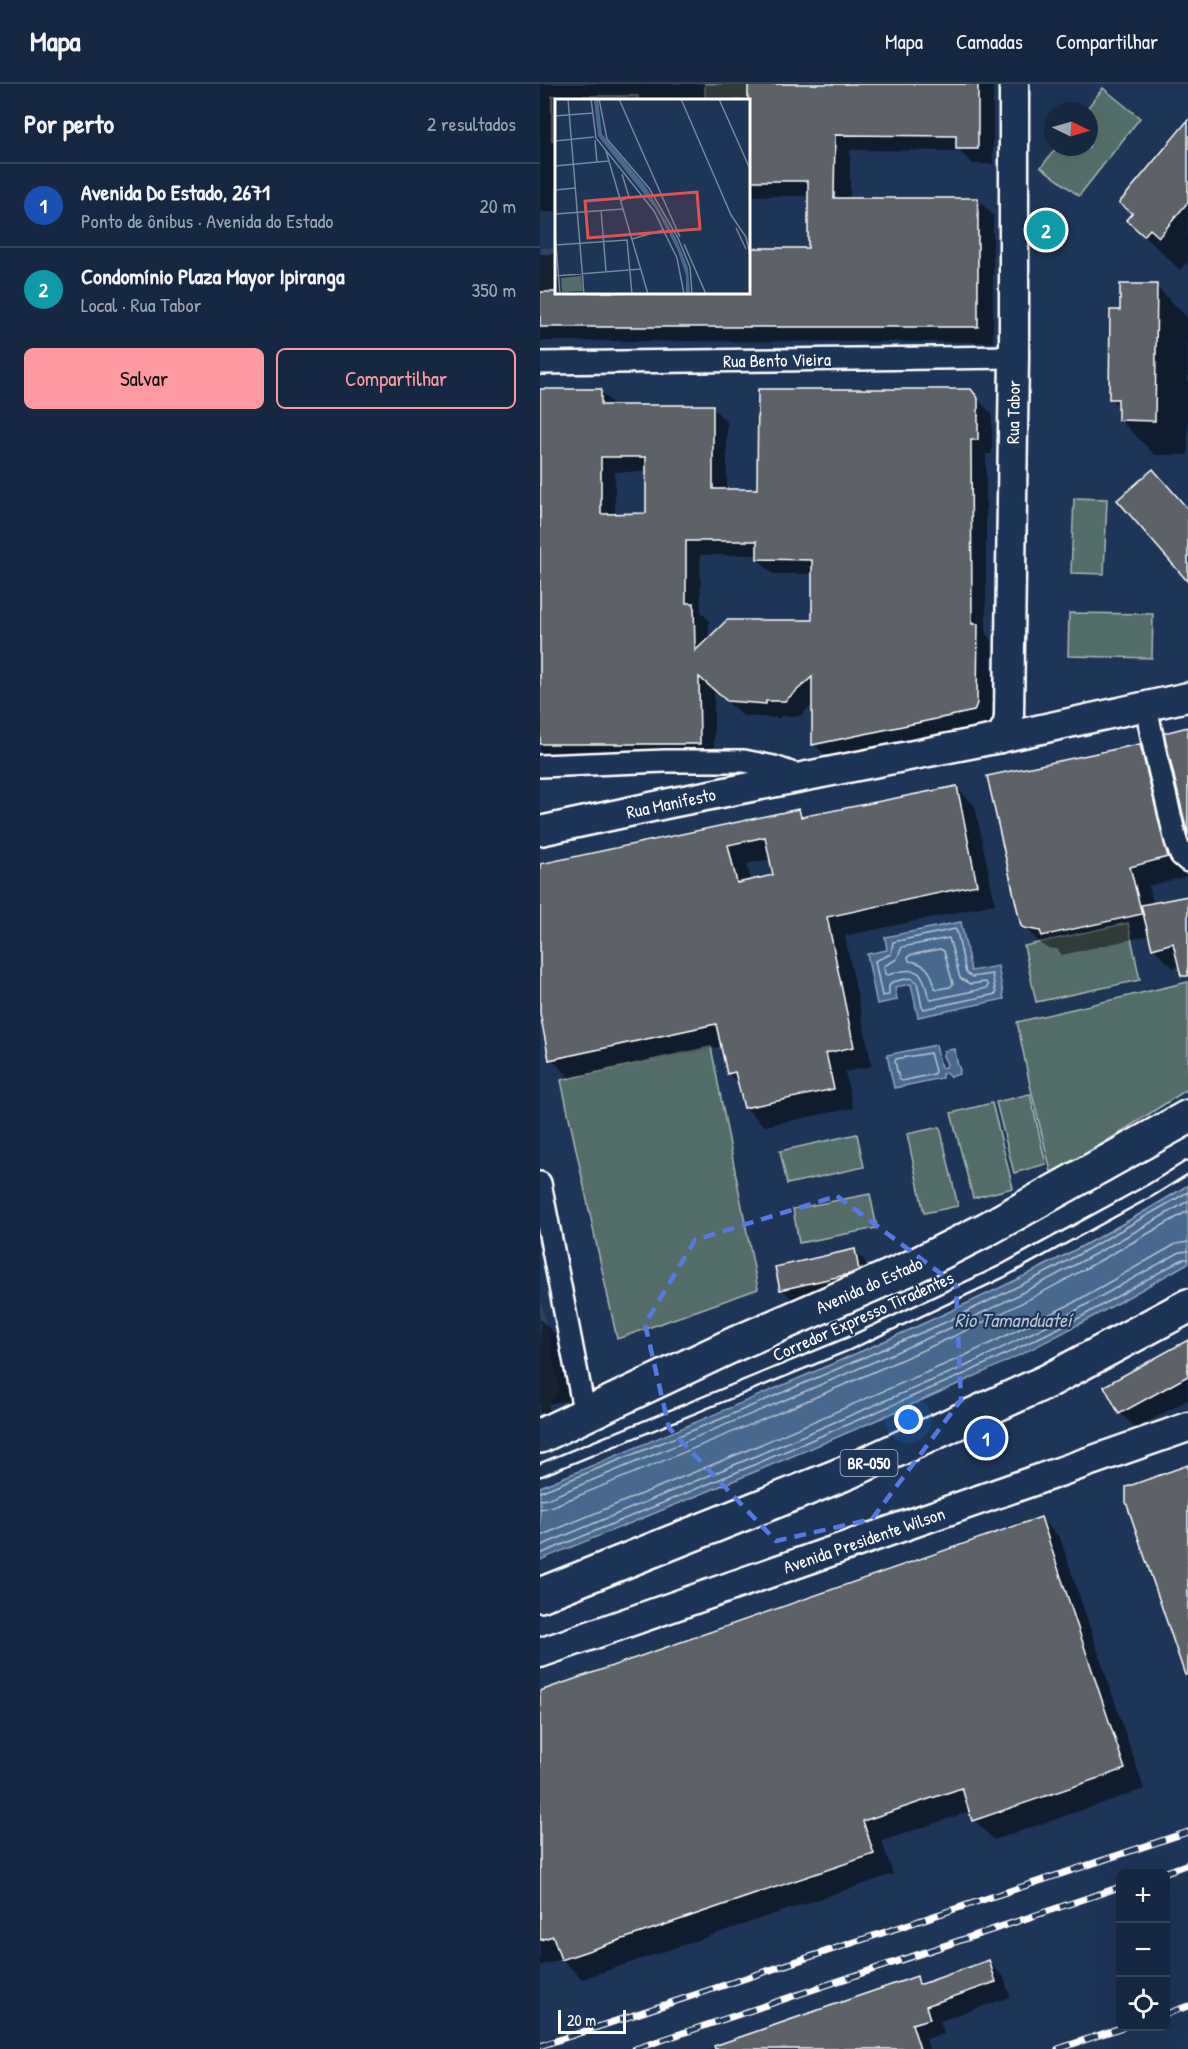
<!DOCTYPE html>
<html lang="pt">
<head>
<meta charset="utf-8">
<style>
	:root { --surface:#162841; --page:#23344c; --text:#f1f3f6; --muted:#9ea6b1; --line:#35445a; --accent:#ff9aa2 }
	body { margin:0; font-family:"Patrick Hand",sans-serif; background:var(--page); color:var(--text) }
	.controls { position:absolute; right:18px; bottom:18px; display:grid; overflow:hidden; border-radius:9px; box-shadow:0 6px 24px #0002 }
	.controls button { width:54px; height:54px; display:grid; place-items:center; padding:0; border:0; border-bottom:2px solid var(--line); background:var(--surface); color:var(--text); font:30px sans-serif }
	.compass { position:absolute; left:504px; top:18px; width:54px; height:54px; border-radius:50%; background:var(--surface); box-shadow:0 6px 24px #0002; rotate:95deg }
	.scale { position:absolute; left:18px; bottom:15px; width:68px; box-sizing:border-box; padding-left:6px; border:3px solid #fff; border-top:0; font-size:16px; line-height:21px; white-space:nowrap; color:#fff; -webkit-text-stroke:4px #1d3557; paint-order:stroke }
	.you { position:absolute; left:369px; top:1336px; width:21px; height:21px; margin:-15px; border:4px solid #fff; border-radius:50%; background:#1a73e8; box-shadow:0 0 0 9px #1a73e833 }
	.badge { display:grid; place-items:center; width:39px; height:39px; border-radius:50%; background:var(--accent); color:#fff; font-size:20px; font-weight:700 }
	.pin { position:absolute; translate:-50% -50%; border:3px solid #fff; box-shadow:0 2px 6px #0006 }
	.list { margin:0; padding:0; list-style:none }
	h2 { display:flex; justify-content:space-between; align-items:center; height:78px; margin:0; padding:0 24px; font-size:26px }
	h2 small { font-size:20px; font-weight:400; color:var(--muted) }
	.list li { display:grid; grid-template-columns:39px 1fr auto; gap:18px; align-items:center; box-sizing:border-box; height:84px; padding:0 24px; border-top:2px solid var(--line) }
	.list b { display:block; font-size:22px; white-space:nowrap }
	.list p { margin:0; font-size:20px; white-space:nowrap; color:var(--muted) }
	.list em { font-size:20px; font-style:normal; color:var(--muted) }
	.actions { display:flex; gap:12px; padding:18px 24px }
	.actions a { flex:1; padding:14px 0; border:2px solid var(--accent); border-radius:9px; text-align:center; font-size:21px; color:var(--accent) }
	.actions .main { background:var(--accent); color:#111 }
	.icon { flex:none; width:33px; height:33px; fill:none; stroke:currentColor; stroke-width:2; stroke-linecap:round; stroke-linejoin:round }
	.map { position:relative; flex:none; width:648px; height:1965px; overflow:hidden }
	header { display:flex; align-items:center; gap:36px; box-sizing:border-box; height:84px; padding:0 30px; background:var(--surface); border-bottom:2px solid var(--line) }
	header strong { font-size:28px }
	nav { display:flex; gap:33px; margin-inline-start:auto; font-size:21px }
	main { display:flex }
	aside { flex:1; background:var(--surface) }
	.map>svg:first-child { display:block }
	.built { fill:#30425c }
	.green { fill:#556d6a; stroke:#aab6b4; stroke-width:1.5 }
	.water { fill:#47698d; stroke:#91a5bb; stroke-width:1.5 }
	.shadow { fill:#0007; fill-rule:evenodd }
	.lines { fill:none; stroke-linecap:round; stroke-linejoin:round }
	.shore { stroke:#b5c3d1; stroke-width:1.5 }
	.building { fill:#5b6267; stroke:#fff; stroke-width:1.5; fill-rule:evenodd }
	.service-casing { stroke:#fff; stroke-width:15 }
	.minor-casing { stroke:#fff; stroke-width:26 }
	.secondary-casing { stroke:#fff; stroke-width:33 }
	.trunk-casing { stroke:#fff; stroke-width:38 }
	.service { stroke:#1d3557; stroke-width:10 }
	.minor { stroke:#1d3557; stroke-width:21 }
	.secondary { stroke:#1d3557; stroke-width:28 }
	.trunk { stroke:#1d3557; stroke-width:33 }
	.rail-casing { stroke:#fff; stroke-width:7 }
	.rail { stroke:#1d3557; stroke-width:4.5; stroke-dasharray:14; stroke-linecap:butt }
	.marked { fill:none; stroke:#567ae2; stroke-width:4.5; stroke-dasharray:12 8; stroke-linejoin:round }
	.labels { text-anchor:middle; dominant-baseline:central; stroke-width:4.5; stroke-linejoin:round; paint-order:stroke }
	.shield { fill:#1d3557; stroke:#bbc2cd; stroke-width:1.5 }
	.shield-label { font-size:16px; font-weight:bold; fill:#fff }
	.street-label { font-size:18px; fill:#fff; stroke:#1d3557 }
	.water-label { font-size:20px; font-style:italic; fill:#b5c3d1; stroke:#1d3557 }
	.inset-road { fill:none; stroke:#77869a; stroke-width:1.5 }
	.view { fill:#de5353; fill-opacity:0.15; stroke:#de5353; stroke-width:3 }
	.inset-edge { fill:none; stroke:#fff; stroke-width:3 }
</style>
</head>
<body>
<header>
<strong>Mapa</strong>
<nav><a>Mapa</a><a>Camadas</a><a>Compartilhar</a></nav>
</header>
<main>
<aside>
<h2>Por perto<small>2 resultados</small></h2>
<ul class="list">
<li><span class="badge" style="background:#1a4fb4">1</span><div><b>Avenida Do Estado, 2671</b><p>Ponto de ônibus · Avenida do Estado</p></div><em>20 m</em></li>
<li><span class="badge" style="background:#0f9aa8">2</span><div><b>Condomínio Plaza Mayor Ipiranga</b><p>Local · Rua Tabor</p></div><em>350 m</em></li>
</ul>
<div class="actions"><a class="main">Salvar</a><a>Compartilhar</a></div>
</aside>
<div class="map">
<svg width="648" height="1965" viewBox="0 0 648 1965">
	<rect width="100%" height="100%" fill="#1d3557"/>
	<filter id="ink" filterUnits="userSpaceOnUse"><feTurbulence type="fractalNoise" baseFrequency=".0167" numOctaves="2"/><feDisplacementMap in="SourceGraphic" scale="12" xChannelSelector="R" yChannelSelector="G"/><feConvolveMatrix kernelMatrix="1 2 1 2 8 2 1 2 1" color-interpolation-filters="sRGB"/></filter>
	<g filter="url(#ink)">
		<g class="built">
			<path d="M0 164H16V208L45 209V243H0Z"/>
			<path d="M0 1209 19 1305 0 1334Z"/>
		</g>
		<g class="green">
			<path d="M165 0H251L208 16H165Z"/>
			<path d="M563 4 600 34 539 112 501 83 517 63H549V27H545Z"/>
			<path d="M12 12H98V16H16V57H12Z"/>
			<path d="M534 414 567 415 564 490 531 489Z"/>
			<path d="M529 529 613 530 612 574 528 572Z"/>
			<path d="M588 839 600 896 496 918 484 862Z"/>
			<path d="M648 898V1005L512 1092 490 1001 477 938Z"/>
			<path d="M171 963 218 1205 77 1255 21 996Z"/>
			<path d="M490 1010 506 1080 474 1089 456 1018Z"/>
			<path d="M452 1019 473 1104 433 1114 411 1029Z"/>
			<path d="M400 1043 418 1122 384 1129 367 1050Z"/>
			<path d="M317 1050 324 1083 247 1100 240 1067Z"/>
			<path d="M330 1110 337 1144 259 1159 253 1125Z"/>
		</g>
		<g class="water">
			<path d="M421 838 431 887 458 882 464 915 378 933 371 900 355 903 357 916 337 920 327 870 347 866 345 853Z"/>
			<path d="M396 961 401 984 406 983 407 980 403 972 404 967 415 965 417 978 420 986 419 990 411 993 406 989 402 990V994L354 1004 347 971Z"/>
			<path d="M648 1101V1179C577 1220 506 1260 431 1294 289 1359 144 1417 0 1476V1403C98 1363 195 1322 292 1280 414 1227 535 1172 648 1101Z"/>
		</g>
		<g class="shadow">
			<path d="M0 0H453V80H433L419 67 310 66V115H437L453 131V258L0 257V170H16V208H208L269 166V112H208V16H16V128H2L0 126Z"/>
			<path d="M648 48V181L646 179 640 186 588 136 593 130 581 119Z"/>
			<path d="M616 202 648 234V371H615L580 336V324L570 314 581 228Z"/>
			<path d="M0 307H60L76 323H172L187 338V406H219L430 307 452 330V370H446V550L452 556V634L449 641 289 675 274 660V620L260 632H240V634L203 632 174 606V674H0ZM75 388H108L107 431H75ZM160 471H218V475L233 490H273L274 537 169 555V536L161 528Z"/>
			<path d="M613 387 648 422V495Z"/>
			<path d="M600 661 619 681 647 792 609 802 613 820 648 813V890L641 882 633 884 613 864 610 851 522 871 517 865 507 864 502 861 482 841Z"/>
			<path d="M416 703 435 722 455 820 305 852 332 982 305 988 313 1024 224 1042 205 1023 200 1000 188 989 182 962 30 994 11 975 0 924V781L259 727 266 734ZM231 775 235 792 211 797 207 780Z"/>
			<path d="M314 1167 325 1177 329 1196 253 1216 242 1205Z"/>
			<path d="M0 1235 17 1252 30 1316 8 1320 10 1328 0 1330Z"/>
			<path d="M648 1258V1316L596 1344 580 1329Z"/>
			<path d="M500 1434 520 1454 604 1705 454 1756 434 1736 431 1727 342 1757 353 1790 42 1895 22 1875 0 1882V1608Z"/>
			<path d="M449 1878 464 1893 470 1913 400 1937 404 1950 386 1955 389 1965H169L376 1894 383 1901Z"/>
		</g>
		<g class="lines">
			<g class="shore">
				<path d="M415 845 417 848 426 889 432 893 452 890 456 910 384 925 382 923 377 898 370 894 352 898 349 902V911L342 912 335 877 351 870 353 858Z"/>
				<path d="M409 854 420 894 430 900 446 898 448 902 447 904 391 916C386 911 387 904 384 897 379 881 360 887 348 891L345 890 344 882 357 875 362 863Z"/>
				<path d="M400 865 404 867 413 900 410 903 398 905 395 904C392 888 386 879 369 877L368 874 370 871Z"/>
				<path d="M390 969 395 987 394 990 362 997 359 995 355 978 356 975Z"/>
				<path d="M0 1408 188 1332 406 1238 513 1185 648 1108"/>
				<path d="M0 1416 7 1415C141 1359 276 1305 408 1245 490 1207 570 1163 648 1117"/>
				<path d="M0 1425 11 1423C145 1368 280 1313 412 1253 493 1216 570 1171 648 1127"/>
				<path d="M0 1452 203 1368 422 1273 531 1220 636 1160 648 1158"/>
				<path d="M0 1462 206 1376 426 1282 535 1227 640 1168 648 1167"/>
				<path d="M0 1470 209 1383 429 1288 539 1234 643 1175H648"/>
			</g>
		</g>
		<g class="building">
			<path d="M208 0H438V65H416V52L295 51 294 114H438V243H0V208H208V164H268V97H208Z"/>
			<path d="M648 36V118L619 153 610 145 604 152 586 136 592 129 579 119Z"/>
			<path d="M580 200H617L615 337 578 336V315H569L570 226H580Z"/>
			<path d="M0 305H61V321H173V405H217L218 305H431L438 314V356H431L432 540H438L437 619 434 627 272 661V593L245 617H226V620L187 617 159 593 160 660H0ZM61 373H106V429L61 430ZM146 457H217V475L272 476V536H187L155 567 154 519H146Z"/>
			<path d="M613 385 648 425V498L577 416Z"/>
			<path d="M648 643V752L624 649Z"/>
			<path d="M600 660 628 773 590 783 602 830 502 852 500 847 484 844 481 842 447 692Z"/>
			<path d="M417 702 437 801 287 833 314 963 286 969 294 1005 204 1024 195 988 187 990 176 940 9 976 0 929V780L259 725 261 733ZM225 753 233 791 197 799 188 761Z"/>
			<path d="M648 812V892H641L633 859 612 865 601 821Z"/>
			<path d="M315 1165 319 1186 310 1190 240 1206 235 1183Z"/>
			<path d="M648 1256V1292L579 1330 564 1302Z"/>
			<path d="M648 1381V1590L645 1591 586 1418V1403Z"/>
			<path d="M501 1433 585 1685 432 1737 422 1704 323 1737 334 1770 21 1876 13 1852 0 1856V1607Z"/>
			<path d="M449 1876 456 1898 386 1922 390 1935 372 1940 380 1965H175L174 1962 377 1892 379 1901Z"/>
		</g>
		<g class="lines">
			<g class="service-casing">
				<path id="service" d="M0 1386 308 1260 461 1188 611 1106 648 1083"/>
			</g>
			<g class="minor-casing">
				<g id="minor">
					<path d="M0 279 474 273"/>
					<path d="M606 621 614 663 636 757 641 771 648 777"/>
					<path d="M0 682 125 677H204L234 683 262 693"/>
					<path d="M0 1099 45 1331"/>
				</g>
			</g>
			<g class="secondary-casing">
				<g id="secondary">
					<path d="M460 654 468 640 469 631 474 273V0"/>
					<path d="M0 747 130 719 460 654 648 613"/>
					<path d="M0 1569 648 1343"/>
				</g>
			</g>
			<g class="trunk-casing">
				<g id="trunk">
					<path d="M0 1352 197 1259 370 1184 447 1145 648 1033"/>
					<path d="M0 1511 308 1388 508 1297 648 1222"/>
				</g>
			</g>
			<use href="#service" class="service"/>
			<use href="#minor" class="minor"/>
			<use href="#secondary" class="secondary"/>
			<use href="#trunk" class="trunk"/>
			<g class="rail-casing">
				<g id="rail">
					<path d="M621 1790 648 1780"/>
					<path d="M626 1930 648 1922"/>
					<path d="M0 1962 648 1748"/>
					<path d="M95 1965 580 1803"/>
					<path d="M518 1965 586 1942"/>
				</g>
			</g>
			<use href="#rail" class="rail"/>
		</g>
	</g>
	<path class="marked" d="M297 1112 416 1201 421 1316 332 1435 236 1457 129 1344 105 1240 155 1156Z"/>
	<g class="labels">
		<rect class="shield" x="300.5" y="1366" width="57" height="26" rx="4.5"/>
		<g class="shield-label">
			<text x="329" y="1379">BR-050</text>
		</g>
		<g class="street-label">
			<text transform="translate(237 276) rotate(-1)">Rua Bento Vieira</text>
			<text transform="translate(473 328) rotate(-89)">Rua Tabor</text>
			<text transform="translate(131 719) rotate(-12)">Rua Manifesto</text>
			<text transform="translate(329 1201) rotate(-24)">Avenida do Estado</text>
			<text transform="translate(323 1232) rotate(-24)">Corredor Expresso Tiradentes</text>
			<text transform="translate(324 1456) rotate(-19)">Avenida Presidente Wilson</text>
		</g>
		<g class="water-label">
			<text x="473" y="1235">Rio Tamanduateí</text>
		</g>
	</g>
	<g transform="translate(15 15)">
		<rect width="195" height="195" fill="#1d3557"/>
		<path d="M26 177 28 192 7 193 6 179Z" fill="#556d6a"/>
		<path d="M43 0 47 35 91 88 122 141 133 169 135 195H131V176L122 150 101 110 43 37 39 1Z" fill="#47698d"/>
		<path class="inset-road" d="M13 0 29 195M36 0 41 39 99 112 122 159 129 195M44 0 52 40 94 89 123 139 135 168 137 195M64 0 125 138M126 0 176 116 191 138 195 156M164 0 195 70M0 17 38 14M40 41 42 63M0 42 39 38M51 52 93 195M0 67 53 62M0 91 20 89M65 102 74 98 67 75M46 111 51 172M0 115 68 110M181 129 191 150M0 134 5 195M77 140 108 131M129 145 151 195M0 146 72 141 77 195M0 177 86 170"/>
		<path class="view" d="M142 93 145 130 33 139 30 102Z"/>
		<rect width="195" height="195" class="inset-edge"/>
	</g>
</svg>
<div class="controls">
<button>+</button>
<button>−</button>
<button><svg class="icon" aria-label="locate" viewBox="0 0 24 24"><circle cx="12" cy="12" r="6"/><path d="M12 2v4M12 18v4M2 12h4M18 12h4"/></svg></button>
</div>
<svg class="compass" viewBox="-18 -18 36 36"><path d="M0-13l5 13h-10z" fill="#e53935"/><path d="M0 13l5-13h-10z" fill="#9ea6b1"/></svg>
<div class="scale">20 m</div>
<div class="you"></div>
<div class="pin badge" style="left:446px;top:1354px;background:#1a4fb4">1</div>
<div class="pin badge" style="left:506px;top:146px;background:#0f9aa8">2</div>
</div>
</main>
</body>
</html>
